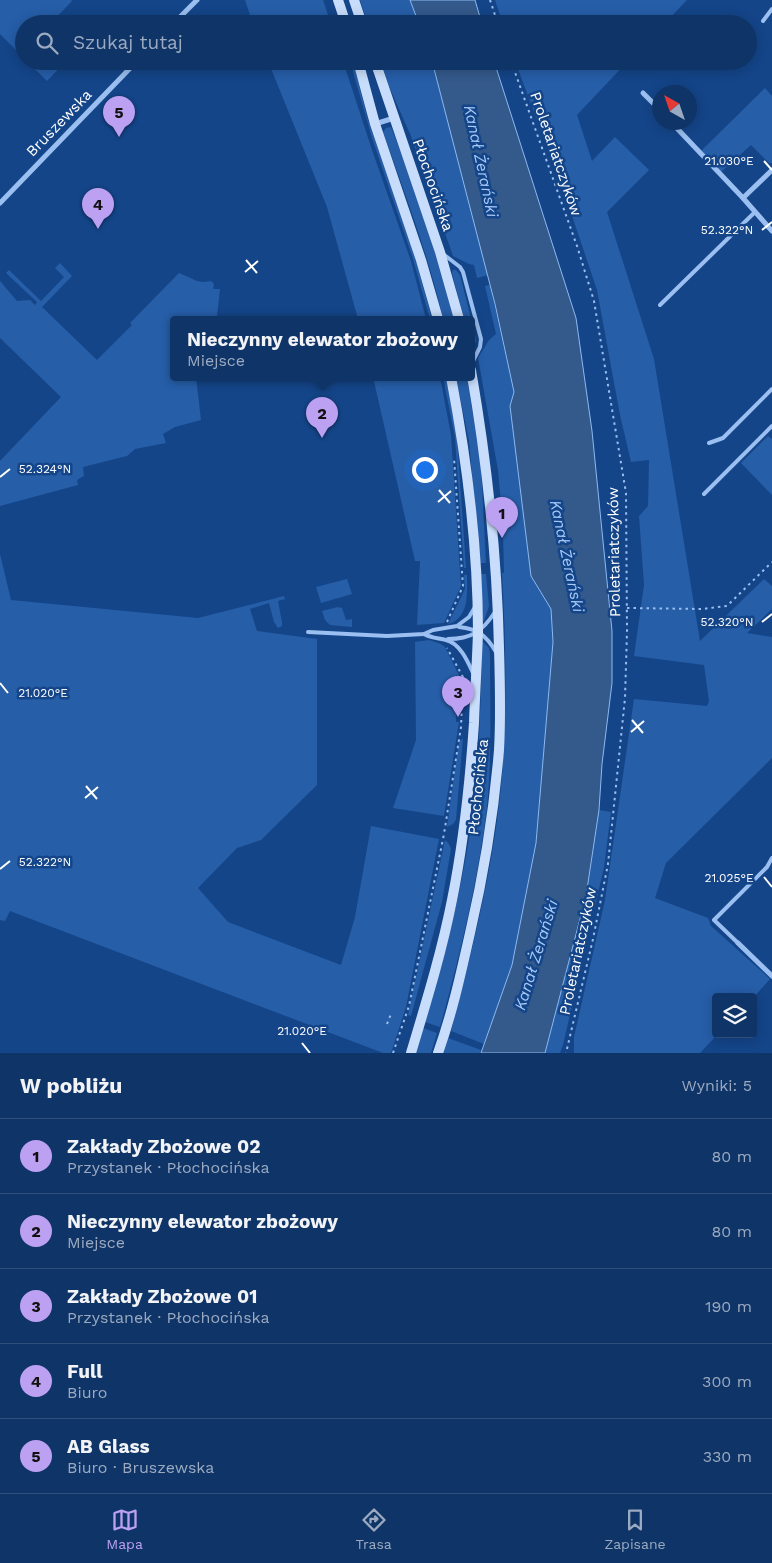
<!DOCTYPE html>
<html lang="pl">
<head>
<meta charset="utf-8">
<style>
	:root { --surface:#0f3467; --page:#183c6d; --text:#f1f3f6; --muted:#9baac0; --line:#2f4f7b; --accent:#bca0f2 }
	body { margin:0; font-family:"Work Sans",sans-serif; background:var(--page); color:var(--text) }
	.controls { position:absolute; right:15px; bottom:15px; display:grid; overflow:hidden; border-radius:5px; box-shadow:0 2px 12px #0003 }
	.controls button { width:45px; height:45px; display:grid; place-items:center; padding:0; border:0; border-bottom:1px solid var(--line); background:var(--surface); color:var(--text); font:25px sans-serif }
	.compass { position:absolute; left:652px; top:85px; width:45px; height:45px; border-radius:50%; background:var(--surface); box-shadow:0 2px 12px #0003; rotate:320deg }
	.you { position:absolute; left:424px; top:469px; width:18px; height:18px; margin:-12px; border:4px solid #fff; border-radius:50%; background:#1a73e8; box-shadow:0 0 0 8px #1a73e833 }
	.badge { display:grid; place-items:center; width:32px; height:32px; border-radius:50%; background:var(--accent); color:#111; font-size:16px; font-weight:700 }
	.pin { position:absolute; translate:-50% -41px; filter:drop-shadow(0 1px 2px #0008) }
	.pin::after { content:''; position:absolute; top:26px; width:18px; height:15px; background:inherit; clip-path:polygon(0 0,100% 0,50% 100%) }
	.popup { position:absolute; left:170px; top:316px; width:305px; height:65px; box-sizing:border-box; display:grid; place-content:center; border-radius:5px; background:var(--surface); filter:drop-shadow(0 1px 4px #0005); font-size:16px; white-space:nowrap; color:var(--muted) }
	.popup b { font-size:19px; color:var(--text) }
	.popup::after { content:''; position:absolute; left:50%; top:100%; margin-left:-10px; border:10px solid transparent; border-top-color:var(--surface) }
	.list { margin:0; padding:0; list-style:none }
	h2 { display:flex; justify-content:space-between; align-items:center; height:65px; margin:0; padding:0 20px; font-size:21px }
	h2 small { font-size:16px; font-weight:400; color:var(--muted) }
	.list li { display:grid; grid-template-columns:32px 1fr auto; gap:15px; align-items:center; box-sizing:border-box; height:75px; padding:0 20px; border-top:1px solid var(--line) }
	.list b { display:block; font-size:19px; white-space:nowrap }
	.list p { margin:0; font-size:16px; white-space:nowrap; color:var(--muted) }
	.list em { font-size:16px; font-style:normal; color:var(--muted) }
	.icon { flex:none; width:28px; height:28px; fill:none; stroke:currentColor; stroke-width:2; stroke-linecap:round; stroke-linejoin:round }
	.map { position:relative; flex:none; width:772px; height:1053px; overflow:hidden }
	.search { position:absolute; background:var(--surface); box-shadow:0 2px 12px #0003; left:15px; right:15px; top:15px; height:55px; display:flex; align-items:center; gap:12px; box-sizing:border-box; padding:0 18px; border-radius:28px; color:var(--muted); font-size:19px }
	.sheet { height:440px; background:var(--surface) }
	nav { display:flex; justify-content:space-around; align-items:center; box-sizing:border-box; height:70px; border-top:1px solid var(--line); background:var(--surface); font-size:14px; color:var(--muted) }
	nav a { display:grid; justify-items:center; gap:2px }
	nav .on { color:var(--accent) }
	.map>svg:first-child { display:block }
	.green { fill:#265ea8 }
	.water { fill:#34598b; stroke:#8cbaf3 }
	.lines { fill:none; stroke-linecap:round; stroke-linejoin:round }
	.path { stroke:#9abff0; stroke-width:2; stroke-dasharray:2.5 4; stroke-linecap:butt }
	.lane { stroke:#9abff0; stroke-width:4 }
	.street { stroke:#9abff0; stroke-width:5 }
	.secondary { stroke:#c8ddfb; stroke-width:10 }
	.ticks { fill:none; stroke:#fff; stroke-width:2 }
	.labels { text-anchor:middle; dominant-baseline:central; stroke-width:5; stroke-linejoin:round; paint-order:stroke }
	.street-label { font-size:15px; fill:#fff; stroke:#144589 }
	.water-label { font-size:16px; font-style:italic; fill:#a6c9f7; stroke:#144589 }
	.ticks-label { font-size:12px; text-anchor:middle; fill:#fff; stroke:#144589; stroke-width:5; stroke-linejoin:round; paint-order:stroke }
</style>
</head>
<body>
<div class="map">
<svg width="772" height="1053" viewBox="0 0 772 1053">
	<rect width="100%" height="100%" fill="#144589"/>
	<g class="green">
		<path d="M0 0H71L72 1 50 24H24V58L0 34Z"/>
		<path d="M245 0H323L331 24H253Z"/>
		<path d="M360 0H410L419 24H368Z"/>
		<path d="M495 0H687L664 24H503Z"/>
		<path d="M27 61H66L47 81Z"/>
		<path d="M268 61H343L372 150 411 261 426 319H358L327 207Z"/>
		<path d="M350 61H353L368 120 414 253 432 319H430L412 256 372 138Z"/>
		<path d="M381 61H432L488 275 477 278 474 265 469 264 453 256 411 136 388 84Z"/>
		<path d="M515 61H628L577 115 592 161 615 137 649 170 607 212 654 359 700 641 764 579 772 586V609L747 633 772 637V758L666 863 655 898 708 918 711 926 770 979 753 998 716 997V1034H718L700 1053H574V1037L605 900 634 699 707 706 709 701 704 665 634 656 644 585 639 516 648 506 649 460 631 462 620 415 597 290 565 195Z"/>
		<path d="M765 88 772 96V163H769L751 145 721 172 701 151Z"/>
		<path d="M391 127 404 160 432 242 454 319H443C429 256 405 194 383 132L386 128Z"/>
		<path d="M60 263 72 276 42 307 97 360 132 325 130 323 179 273 197 281 203 282 211 281 214 284 213 289H220L217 316 214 319H173V377H196L201 420 175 427 163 434 166 443 135 449 127 456 83 467 84 476 77 480 78 485 0 506V461L61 397 0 338V281L17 301 30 300 35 305 37 302 6 273 9 270 41 301 64 277 55 268Z"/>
		<path d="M453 270H456L460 275 476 338V342L472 347 471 346V319H464L452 273Z"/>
		<path d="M490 285 514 392 510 406 531 576 551 609 553 642 536 843 512 965 484 1044 451 1031C473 947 495 862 502 775 507 707 506 641 502 573H504L503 533 501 532V504L498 470 478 358 489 340 496 334 485 286Z"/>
		<path d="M373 377H440L451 435 461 586 444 623 417 625 420 561H415Z"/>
		<path d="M443 377H446L457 437 466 568H464L455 438Z"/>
		<path d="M456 377H467L481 466 486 563H480L469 441Z"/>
		<path d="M768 436 772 439V495L741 463Z"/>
		<path d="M0 554 11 600 198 618 284 596 285 599 278 601 282 622V626L278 628 274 622 269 603 250 609 257 631 317 639V785L261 840 237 848 198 888 228 922 341 965 355 917 371 826 439 839 406 1007 391 1053H383L10 911 5 921 0 920Z"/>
		<path d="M480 574H486L489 606 484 621 481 620Z"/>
		<path d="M464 575H467C467 593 470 618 448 624L465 589Z"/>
		<path d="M347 579 352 594 321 603 316 587Z"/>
		<path d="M338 607 342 608 346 620 352 619V627L330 625 325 620 322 611Z"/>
		<path d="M429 640 441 644 445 647 460 677 459 713H456V722H459L444 816 393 808 416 740 415 642Z"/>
		<path d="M482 641 489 648 490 654C490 705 492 756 487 807 478 881 460 955 440 1027L425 1022C444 959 460 897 470 832 479 769 481 705 482 641Z"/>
		<path d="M463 738 456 820 453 824 447 827 459 742Z"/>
		<path d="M599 810 611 812 604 867 563 1045 560 1053H545L586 896Z"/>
		<path d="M445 840 449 844 451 849 442 902 411 1016 408 1015Z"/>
		<path d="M423 1028 437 1033 431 1053H416Z"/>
		<path d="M448 1038 481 1050 480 1053H443Z"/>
	</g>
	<g class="water">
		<path d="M410 0H475L482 24H419Z"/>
		<path d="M432 61H494L576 318 592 431 612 631V683L602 764 599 810 586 896 545 1053H481L512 965 536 843 553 642 551 609 531 576 510 406 514 392 495 304Z"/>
	</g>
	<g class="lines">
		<g class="path">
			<path d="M490 0 498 24"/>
			<path d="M511 61 577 246 594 301 626 493 627 632 625 698 608 864 593 939 566 1053"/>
			<path d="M627 608 702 609 727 606 772 562"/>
			<path d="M447 622 463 586 454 458"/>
			<path d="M387 1024 391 1014"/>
			<path d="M393 1053 409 1006 444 834 461 727 463 677 447 648"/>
		</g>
		<g class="lane">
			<path d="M763 21 772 9"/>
			<path d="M443 254 460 267 463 272 481 339 480 347 471 365"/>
			<path d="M660 305 755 212"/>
			<path d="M709 443 723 438 772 389"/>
			<path d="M704 494 772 426"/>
			<path d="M459 627C478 629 486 635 496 652"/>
			<path d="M308 632 387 636 424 634 433 630 457 626 469 617 475 607"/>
			<path d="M424 634C431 638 438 638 446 640 460 643 468 662 473 673"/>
			<path d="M448 639C471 639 482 632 495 612"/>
			<path d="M738 943 714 920 767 867 772 858"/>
		</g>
		<g class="street">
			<path d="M173 24 197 0"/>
			<path d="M643 93 660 110"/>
			<path d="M671 122 743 198"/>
			<path d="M375 124 394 118"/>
			<path d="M772 170 743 198 772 231"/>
			<path d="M0 203 137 61"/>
			<path d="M738 943 772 976"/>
		</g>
		<g class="secondary">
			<path d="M338 0 346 24"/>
			<path d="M354 0 362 24"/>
			<path d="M358 61 375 124 421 260 438 319"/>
			<path d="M375 61 440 252 459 319"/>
			<path d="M411 1053C426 1003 442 951 452 900 464 841 470 782 474 723 475 693 477 663 478 632 478 547 467 461 451 377"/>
			<path d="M438 1053C452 1014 461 973 470 933 484 873 494 811 499 750 501 716 500 682 499 648 497 555 487 462 471 370"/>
		</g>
	</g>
	<path class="ticks" d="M764 161 772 170M762 230 772 222M246 260 257 273M245 272 258 261M0 477 10 469M439 490 450 503M438 502 451 491M762 622 772 614M0 683 8 693M632 720 643 733M631 732 644 721M86 786 97 799M85 798 98 787M0 869 10 861M764 877 772 887M302 1043 310 1053"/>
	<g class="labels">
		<g class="street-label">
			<text transform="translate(59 123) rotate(-46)">Bruszewska</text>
			<text transform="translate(556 154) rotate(71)">Proletariatczyków</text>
			<text transform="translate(433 185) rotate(71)">Płochocińska</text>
			<text transform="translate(614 552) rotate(-91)">Proletariatczyków</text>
			<text transform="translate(478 787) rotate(-84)">Płochocińska</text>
			<text transform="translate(578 951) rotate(-78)">Proletariatczyków</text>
		</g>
		<g class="water-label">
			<text transform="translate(481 161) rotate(78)">Kanał Żerański</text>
			<text transform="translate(567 556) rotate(78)">Kanał Żerański</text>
			<text transform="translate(536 955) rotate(-73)">Kanał Żerański</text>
		</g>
	</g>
	<g class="ticks-label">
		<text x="729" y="165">21.030°E</text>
		<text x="727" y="234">52.322°N</text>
		<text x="45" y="473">52.324°N</text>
		<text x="727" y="626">52.320°N</text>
		<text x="43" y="697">21.020°E</text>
		<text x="45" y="866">52.322°N</text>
		<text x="729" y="882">21.025°E</text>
		<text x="302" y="1035">21.020°E</text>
	</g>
</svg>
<div class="controls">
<button><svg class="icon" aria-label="layers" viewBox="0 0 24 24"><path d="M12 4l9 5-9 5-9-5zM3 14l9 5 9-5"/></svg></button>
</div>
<svg class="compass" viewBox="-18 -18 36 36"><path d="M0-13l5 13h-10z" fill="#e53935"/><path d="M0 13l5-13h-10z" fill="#9baac0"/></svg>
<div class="you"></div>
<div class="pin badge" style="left:502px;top:538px">1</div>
<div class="pin badge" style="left:322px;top:438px">2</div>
<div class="popup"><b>Nieczynny elewator zbożowy</b>Miejsce</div>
<div class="pin badge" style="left:458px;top:717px">3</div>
<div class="pin badge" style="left:98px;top:229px">4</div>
<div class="pin badge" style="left:119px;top:137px">5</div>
<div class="search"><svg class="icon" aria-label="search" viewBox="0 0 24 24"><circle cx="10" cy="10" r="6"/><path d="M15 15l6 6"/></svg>Szukaj tutaj</div>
</div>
<section class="sheet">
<h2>W pobliżu<small>Wyniki: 5</small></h2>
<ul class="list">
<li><span class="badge">1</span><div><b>Zakłady Zbożowe 02</b><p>Przystanek · Płochocińska</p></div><em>80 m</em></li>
<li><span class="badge">2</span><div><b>Nieczynny elewator zbożowy</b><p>Miejsce</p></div><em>80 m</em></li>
<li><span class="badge">3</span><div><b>Zakłady Zbożowe 01</b><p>Przystanek · Płochocińska</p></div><em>190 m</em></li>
<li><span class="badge">4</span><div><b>Full</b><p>Biuro</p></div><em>300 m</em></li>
<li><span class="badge">5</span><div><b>AB Glass</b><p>Biuro · Bruszewska</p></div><em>330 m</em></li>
</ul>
</section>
<nav>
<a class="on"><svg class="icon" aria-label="map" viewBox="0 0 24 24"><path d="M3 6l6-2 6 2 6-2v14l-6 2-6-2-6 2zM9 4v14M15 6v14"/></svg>Mapa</a>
<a><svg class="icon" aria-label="directions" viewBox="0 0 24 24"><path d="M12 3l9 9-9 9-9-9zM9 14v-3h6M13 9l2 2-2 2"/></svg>Trasa</a>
<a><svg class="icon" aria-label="saved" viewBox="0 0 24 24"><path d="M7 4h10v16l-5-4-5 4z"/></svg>Zapisane</a>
</nav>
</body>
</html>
